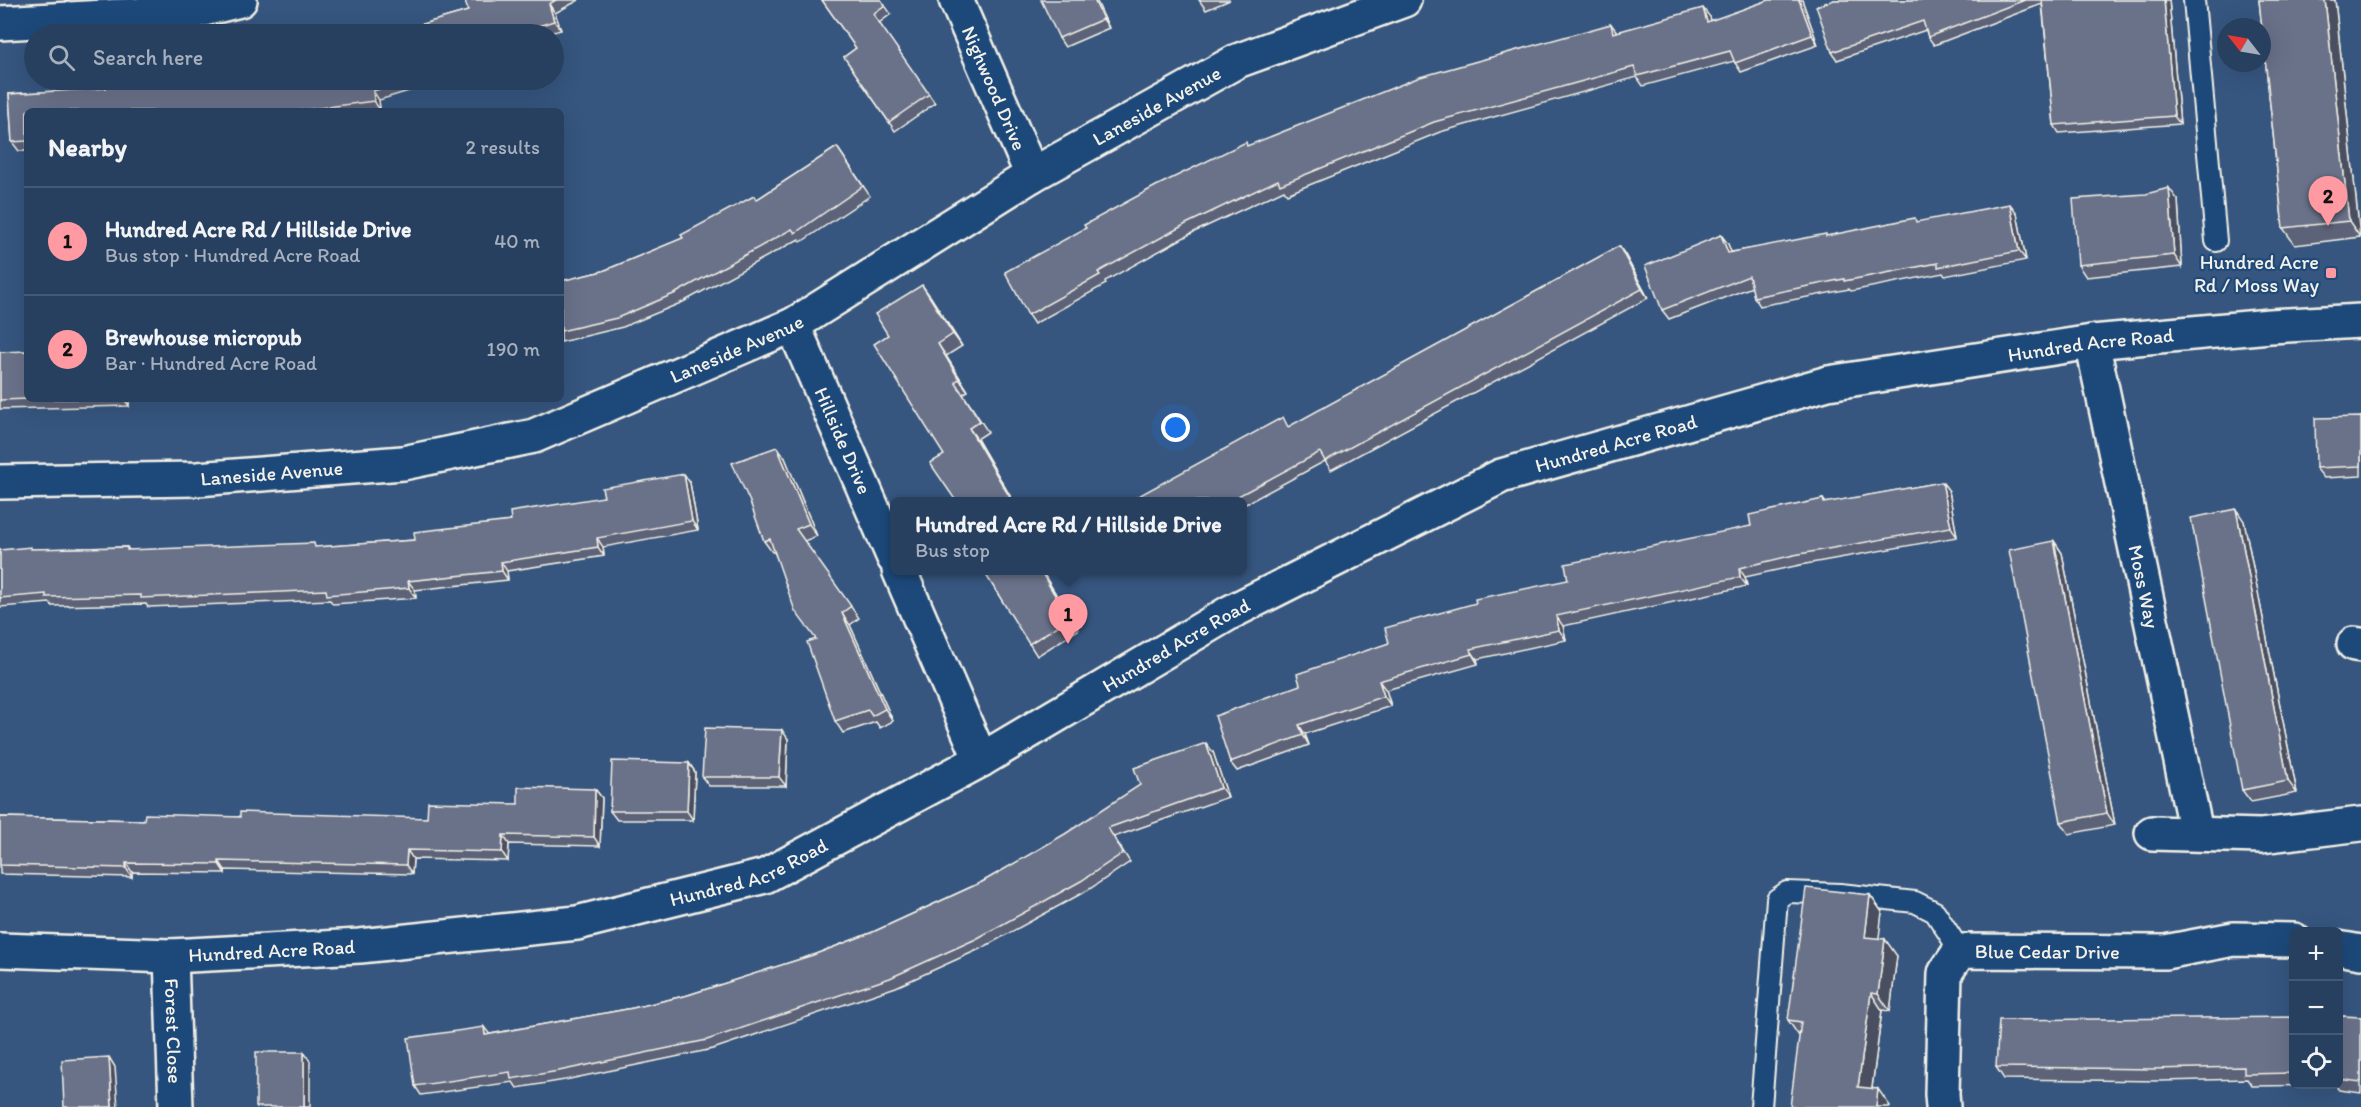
<!DOCTYPE html>
<html lang="en">
<head>
<meta charset="utf-8">
<style>
	:root { --surface:#28405f; --page:#344b68; --text:#f1f3f6; --muted:#a5afbd; --line:#445974; --accent:#ff9aa2 }
	body { margin:0; font-family:Itim,sans-serif; background:var(--page); color:var(--text) }
	.controls { position:absolute; right:18px; bottom:18px; display:grid; overflow:hidden; border-radius:9px; box-shadow:0 6px 24px #0002 }
	.controls button { width:54px; height:54px; display:grid; place-items:center; padding:0; border:0; border-bottom:2px solid var(--line); background:var(--surface); color:var(--text); font:30px sans-serif }
	.compass { position:absolute; left:2217px; top:18px; width:54px; height:54px; border-radius:50%; background:var(--surface); box-shadow:0 6px 24px #0002; rotate:301deg }
	.you { position:absolute; left:1176px; top:428px; width:21px; height:21px; margin:-15px; border:4px solid #fff; border-radius:50%; background:#1a73e8; box-shadow:0 0 0 9px #1a73e833 }
	.badge { display:grid; place-items:center; width:39px; height:39px; border-radius:50%; background:var(--accent); color:#111; font-size:20px; font-weight:700 }
	.pin { position:absolute; translate:-50% -50px; filter:drop-shadow(0 2px 3px #0008) }
	.pin::after { content:''; position:absolute; top:32px; width:21px; height:18px; background:inherit; clip-path:polygon(0 0,100% 0,50% 100%) }
	.popup { position:absolute; left:890px; top:497px; width:357px; height:78px; box-sizing:border-box; display:grid; place-content:center; border-radius:9px; background:var(--surface); filter:drop-shadow(0 2px 4px #0005); font-size:20px; white-space:nowrap; color:var(--muted) }
	.popup b { font-size:22px; color:var(--text) }
	.popup::after { content:''; position:absolute; left:50%; top:100%; margin-left:-12px; border:12px solid transparent; border-top-color:var(--surface) }
	.list { margin:0; padding:0; list-style:none }
	h2 { display:flex; justify-content:space-between; align-items:center; height:78px; margin:0; padding:0 24px; font-size:26px }
	h2 small { font-size:20px; font-weight:400; color:var(--muted) }
	.list li { display:grid; grid-template-columns:39px 1fr auto; gap:18px; align-items:center; box-sizing:border-box; height:108px; padding:0 24px; border-top:2px solid var(--line) }
	.list b { display:block; font-size:22px; white-space:nowrap }
	.list p { margin:0; font-size:20px; white-space:nowrap; color:var(--muted) }
	.list em { font-size:20px; font-style:normal; color:var(--muted) }
	.icon { flex:none; width:33px; height:33px; fill:none; stroke:currentColor; stroke-width:2; stroke-linecap:round; stroke-linejoin:round }
	.map { position:relative; flex:none; width:2361px; height:1107px; overflow:hidden }
	.search { position:absolute; background:var(--surface); box-shadow:0 6px 24px #0002; left:24px; top:24px; width:540px; height:66px; display:flex; align-items:center; gap:15px; box-sizing:border-box; padding:0 21px; border-radius:33px; color:var(--muted); font-size:22px }
	.panel { position:absolute; background:var(--surface); box-shadow:0 6px 24px #0002; left:24px; top:108px; width:540px; height:294px; border-radius:9px }
	.map>svg:first-child { display:block }
	.lines { fill:none; stroke-linecap:round; stroke-linejoin:round }
	.lane-casing { stroke:#f4f1e8; stroke-width:24 }
	.street-casing { stroke:#f4f1e8; stroke-width:38 }
	.lane { stroke:#1f4a7a; stroke-width:20 }
	.street { stroke:#1f4a7a; stroke-width:33 }
	.wall { fill:#5b6277; stroke:#f4f1e8; stroke-width:1.5 }
	.shaded-wall { fill:#4a5061; stroke:#f4f1e8; stroke-width:1.5 }
	.building { fill:#6a728a; stroke:#f4f1e8; stroke-width:1.5 }
	.poi-dot { fill:#ff9aa2; stroke:#1f4a7a; stroke-width:2 }
	.labels { text-anchor:middle; dominant-baseline:central; stroke-width:4.5; stroke-linejoin:round; paint-order:stroke }
	.street-label { font-size:20px; fill:#f4f1e8; stroke:#1f4a7a }
	.poi-label { font-size:20px; fill:#f4f1e8; stroke:#1f4a7a; text-anchor:end }
</style>
</head>
<body>
<div class="map">
<svg width="2361" height="1107" viewBox="0 0 2361 1107">
	<rect width="100%" height="100%" fill="#36567f"/>
	<filter id="ink" filterUnits="userSpaceOnUse"><feTurbulence type="fractalNoise" baseFrequency=".0167" numOctaves="2"/><feDisplacementMap in="SourceGraphic" scale="12" xChannelSelector="R" yChannelSelector="G"/><feConvolveMatrix kernelMatrix="1 2 1 2 8 2 1 2 1" color-interpolation-filters="sRGB"/></filter>
	<g filter="url(#ink)">
		<g class="lines">
			<g class="lane-casing">
				<g id="lane">
					<path d="M2194 0 2216 241"/>
					<path d="M1761 1107 1777 899 1787 892 1840 894 1915 902 1935 912 1960 951"/>
				</g>
			</g>
			<g class="street-casing">
				<g id="street">
					<path id="s1" d="M956 0 1032 175"/>
					<path d="M0 23 192 12 240 0"/>
					<path id="s2" d="M793 325 894 558"/>
					<path id="s3" d="M2092 342 2196 832"/>
					<path id="s4" d="M0 482 197 479 403 463 534 436 793 325 1032 175 1237 61 1404 0"/>
					<path d="M899 570 981 760"/>
					<path d="M2354 644 2361 645"/>
					<path d="M2152 833 2261 836 2361 824"/>
					<path d="M2338 948 2361 952"/>
					<path id="s5" d="M0 950 171 956 360 946 577 923 765 876 981 760 1229 613 1501 476 1828 383 2092 342 2270 326 2361 321"/>
					<path id="s6" d="M171 956 176 1107"/>
					<path id="s7" d="M1943 1107 1942 1094 1945 973 1960 951 2165 952 2234 939 2294 940"/>
				</g>
			</g>
			<use href="#lane" class="lane"/>
			<use href="#street" class="street"/>
		</g>
		<g class="wall">
			<path d="M465 0H579L555 13 561 30 546 34H388L468 11Z"/>
			<path d="M822 0H881L891 14 879 23 935 103 895 131 844 57 856 48Z"/>
			<path d="M1096 0 1109 28 1065 47 1059 38Z"/>
			<path d="M1199 0H1230L1206 10Z"/>
			<path d="M1769 0H1802L1818 45 1741 72 1734 61 1643 86 1637 77 1440 132 1287 194 1284 190 1192 233 1105 281 1106 284 1034 324 1028 315 1248 146 1611 24 1617 32 1710 17 1711 21Z"/>
			<path d="M1834 0H2169L2180 124 2059 133 2054 125 2042 4 1934 45 1928 37 1926 30 1837 60 1832 52Z"/>
			<path d="M2259 0H2335L2360 237 2295 245 2283 228Z"/>
			<path d="M185 80 187 83 228 80H445L379 100 380 110 372 111H27V151H19L12 142 9 94 106 88V85Z"/>
			<path d="M837 147 870 196 801 242 799 239 683 302 623 327 561 342V281L603 271 683 238 754 196 756 200Z"/>
			<path d="M2178 200 2182 267 2086 277 2078 265Z"/>
			<path d="M2017 213 2026 260 1945 276 1943 273 1851 291 1849 289 1760 306 1754 297 1752 287 1669 319 1662 310 1721 235 1728 244 1731 252 1918 222Z"/>
			<path d="M1619 246 1625 255 1648 298 1331 470 1325 461 1242 506V501H1134L1289 427Z"/>
			<path d="M930 296 962 346 946 356 968 391 963 394 988 432 977 439 1013 501H956L944 455 888 335Z"/>
			<path d="M0 352 27 399H129V406L0 409Z"/>
			<path d="M2361 417V476L2324 478 2316 468Z"/>
			<path d="M785 458 817 536 804 541 859 618 850 625 893 721 880 728 876 722 843 733 835 721 816 639 774 552H772L764 541Z"/>
			<path d="M684 474 690 483 698 530 603 547 604 556 507 571 508 580 415 590 416 598 333 604 330 600 148 607 146 604 52 606 50 603 0 607V550L127 547 129 550 317 547 415 540 511 521 604 497Z"/>
			<path d="M1942 482 1949 491 1957 537 1800 565 1745 577 1747 586 1563 626 1566 640 1477 659 1478 664 1386 690 1391 706 1305 734 1309 745 1237 771 1230 762 1300 685 1389 643 1568 580 1751 526 1823 499 1826 503Z"/>
			<path d="M2244 521 2297 793 2251 802 2242 790Z"/>
			<path d="M2054 541 2062 553 2115 825 2069 834 2061 822Z"/>
			<path d="M983 570H1041L1078 630 1037 656Z"/>
			<path d="M788 739 786 786H709L702 777Z"/>
			<path d="M1213 752 1228 797 1114 837 1130 862 1088 890 982 948 896 987 713 1049 565 1080 517 1088 513 1082 421 1095 415 1086 490 1034 633 1008 688 995 813 955 873 932 982 882Z"/>
			<path d="M689 763 695 772 693 820H617L610 811Z"/>
			<path d="M595 789 602 798 600 846 509 844 508 861 413 859 412 874 225 870V873L132 872V877L0 874V817L144 820 240 817 427 818 518 804Z"/>
			<path d="M1870 895 1882 912 1878 939 1897 956 1890 1011 1882 1010 1872 1088 1890 1106 1799 1036 1788 1020Z"/>
			<path d="M2338 1016 2361 1017V1093L2339 1090 2335 1085 2252 1086 2247 1079 2161 1081 2004 1079 1996 1067 2294 1017V1084H2338Z"/>
		</g>
		<g class="shaded-wall">
			<path d="M1094 0H1096L1109 28 1103 19Z"/>
			<path d="M1799 0H1802L1818 45 1812 35Z"/>
			<path d="M2164 0H2169L2180 124 2174 116Z"/>
			<path d="M2325 0H2335L2360 237 2349 221Z"/>
			<path d="M549 4 555 13 561 30 554 21Z"/>
			<path d="M1703 8 1710 17 1714 32 1707 22Z"/>
			<path d="M373 91 379 100 380 110 374 101Z"/>
			<path d="M2169 188 2178 200 2182 267 2174 255Z"/>
			<path d="M2010 204 2017 213 2026 260 2019 251Z"/>
			<path d="M1721 235 1728 244 1735 262 1728 253Z"/>
			<path d="M1619 246 1625 255 1648 298 1642 289Z"/>
			<path d="M922 285 930 296 962 346 953 334Z"/>
			<path d="M938 344 946 356 968 391 959 379Z"/>
			<path d="M124 399H129V406Z"/>
			<path d="M969 428 977 439 1013 501H1012Z"/>
			<path d="M777 447 785 458 817 536 809 524Z"/>
			<path d="M684 474 690 483 698 530 692 521Z"/>
			<path d="M1942 482 1949 491 1957 537 1951 527Z"/>
			<path d="M2236 509 2244 521 2297 793 2288 781Z"/>
			<path d="M597 538 603 547 604 556 598 547Z"/>
			<path d="M2054 541 2062 553 2115 825 2107 813Z"/>
			<path d="M501 562 507 571 508 580 502 571Z"/>
			<path d="M1739 568 1745 577 1747 586 1740 577Z"/>
			<path d="M1040 570H1041L1078 630 1069 619Z"/>
			<path d="M408 581 415 590 416 598 409 588Z"/>
			<path d="M842 613 850 625 893 721 885 709Z"/>
			<path d="M1556 616 1563 626 1566 640 1559 630Z"/>
			<path d="M1470 649 1477 659 1478 664 1472 654Z"/>
			<path d="M1379 681 1386 690 1391 706 1384 696Z"/>
			<path d="M1299 725 1305 734 1309 745 1303 735Z"/>
			<path d="M782 730 788 739 786 786 779 777Z"/>
			<path d="M1206 743 1213 752 1228 797 1221 788Z"/>
			<path d="M689 763 695 772 693 820 687 811Z"/>
			<path d="M595 789 602 798 600 846 594 837Z"/>
			<path d="M503 835 509 844 508 861 502 852Z"/>
			<path d="M407 850 413 859 412 874 406 865Z"/>
			<path d="M219 861 225 870V873L219 864Z"/>
			<path d="M126 863 132 872V877L126 868Z"/>
			<path d="M1870 895 1882 912 1877 954 1865 937Z"/>
			<path d="M1885 939 1897 956 1890 1011 1878 994Z"/>
			<path d="M1871 993 1882 1010 1870 1103 1858 1087Z"/>
			<path d="M484 1027 491 1036 485 1035Z"/>
			<path d="M304 1052 310 1061V1107H304Z"/>
			<path d="M109 1057 115 1067 118 1107H112Z"/>
			<path d="M1878 1089 1890 1106V1107H1876Z"/>
		</g>
		<g class="building">
			<path d="M465 0H556L549 4 554 21 513 34H388L468 11Z"/>
			<path d="M822 0H881L885 5 873 14 929 94 889 122 844 57 856 48Z"/>
			<path d="M1041 0H1094L1103 19 1059 38Z"/>
			<path d="M1769 0H1799L1812 35 1735 63 1730 51 1637 76 1634 67 1434 122 1280 185 1278 180 1186 224 1098 272 1100 275 1028 315 1005 272 1086 228 1084 225 1156 186 1246 142 1247 146 1420 77 1611 24 1613 33 1703 8 1707 22Z"/>
			<path d="M1834 0H2025L1928 37 1923 21 1832 52 1816 6Z"/>
			<path d="M2042 0H2164L2174 116 2054 125Z"/>
			<path d="M2259 0H2325L2349 221 2283 228Z"/>
			<path d="M185 80V83L228 80H409L373 91 374 101 296 111H27V141L12 142 9 94 106 88V85Z"/>
			<path d="M837 147 863 186 795 233 792 229 676 293 617 318 561 331V281L603 271 683 238 681 235 754 196 756 200Z"/>
			<path d="M2169 188 2174 255 2078 265 2073 199 2146 194Z"/>
			<path d="M2010 204 2019 251 1938 267V263L1844 281V279L1754 297 1749 276 1662 310 1645 266 1721 235 1728 253 1826 234V236L1915 218 1916 222Z"/>
			<path d="M1619 246 1642 289 1325 461 1320 452 1229 501H1134L1133 499 1283 417 1288 427Z"/>
			<path d="M922 285 953 334 938 344 959 379 955 382 980 421 969 428 1012 501H956L930 463 944 455 874 344 888 335 875 314Z"/>
			<path d="M27 351V399H30L0 400V352Z"/>
			<path d="M2361 417V466L2316 468 2315 418Z"/>
			<path d="M777 447 809 524 796 529 851 606 842 613 885 709 872 716 868 710 835 721 807 642 816 639 795 611 770 539 764 541 750 502 732 463Z"/>
			<path d="M684 474 692 521 597 538 598 547 501 562 502 571 408 581 409 588 327 595 326 590 141 598V595L46 597V594L0 598V550L31 547V549L127 547V550L314 543 315 547 415 540 414 532 511 521 510 512 604 497 602 488Z"/>
			<path d="M1942 482 1951 527 1794 555 1739 568 1740 577 1556 616 1559 630 1470 649 1472 654 1379 681 1384 696 1299 725 1303 735 1230 762 1215 716 1300 685 1297 674 1389 643 1385 628 1476 603 1475 599 1568 580 1565 564 1751 526 1749 515 1823 499 1824 503Z"/>
			<path d="M2236 509 2288 781 2242 790 2191 518Z"/>
			<path d="M2054 541 2107 813 2061 822 2009 550Z"/>
			<path d="M983 570H1040L1069 619 1029 644Z"/>
			<path d="M705 728 782 730 779 777H702Z"/>
			<path d="M1206 743 1221 788 1108 828 1123 853 1081 881 976 939 890 978 707 1040 559 1071 511 1079 510 1072 415 1086 408 1038 484 1027 485 1035 633 1008 688 995 813 955 873 932 982 882 1065 834 1140 785 1134 768Z"/>
			<path d="M612 761 689 763 687 811H610Z"/>
			<path d="M518 787 595 789 594 837 503 835 502 852 407 850 406 865 219 861V864L126 863V868L0 865V817L144 820 145 814 240 817V812L427 818 428 802 518 804Z"/>
			<path d="M1806 888 1870 895 1865 937 1885 939 1878 994 1871 993 1858 1087 1878 1089 1876 1107H1790L1801 1022 1788 1020Z"/>
			<path d="M2338 1016 2361 1017V1082L2338 1079Z"/>
			<path d="M2294 1017V1073L2244 1074V1067L2152 1069 1996 1067 1999 1020Z"/>
			<rect x="256" y="1052" width="48" height="55"/>
			<path d="M109 1057 112 1107H64L62 1060Z"/>
		</g>
	</g>
	<rect class="poi-dot" x="2325" y="267" width="12" height="12" rx="3"/>
	<g class="labels">
		<g class="street-label">
			<text stroke="none"><textPath href="#s1" startOffset="96">Nighwood Drive</textPath></text>
			<text stroke="none"><textPath href="#s4" startOffset="1244">Laneside Avenue</textPath></text>
			<text stroke="none"><textPath href="#s5" startOffset="2216">Hundred Acre Road</textPath></text>
			<text stroke="none"><textPath href="#s4" startOffset="758">Laneside Avenue</textPath></text>
			<text stroke="none"><textPath href="#s2" startOffset="126">Hillside Drive</textPath></text>
			<text stroke="none"><textPath href="#s5" startOffset="1730">Hundred Acre Road</textPath></text>
			<text stroke="none"><textPath href="#s4" startOffset="272">Laneside Avenue</textPath></text>
			<text stroke="none"><textPath href="#s3" startOffset="250">Moss Way</textPath></text>
			<text stroke="none"><textPath href="#s5" startOffset="1244">Hundred Acre Road</textPath></text>
			<text stroke="none"><textPath href="#s5" startOffset="758">Hundred Acre Road</textPath></text>
			<text stroke="none"><textPath href="#s5" startOffset="272">Hundred Acre Road</textPath></text>
			<text stroke="none"><textPath href="#s7" startOffset="248">Blue Cedar Drive</textPath></text>
			<text stroke="none"><textPath href="#s6" startOffset="75">Forest Close</textPath></text>
		</g>
		<g class="poi-label">
			<text x="2319" y="262">Hundred Acre<tspan x="2319" dy="23">Rd / Moss Way</tspan></text>
		</g>
	</g>
</svg>
<div class="controls">
<button>+</button>
<button>−</button>
<button><svg class="icon" aria-label="locate" viewBox="0 0 24 24"><circle cx="12" cy="12" r="6"/><path d="M12 2v4M12 18v4M2 12h4M18 12h4"/></svg></button>
</div>
<svg class="compass" viewBox="-18 -18 36 36"><path d="M0-13l5 13h-10z" fill="#e53935"/><path d="M0 13l5-13h-10z" fill="#a5afbd"/></svg>
<div class="you"></div>
<div class="pin badge" style="left:1068px;top:644px">1</div>
<div class="popup"><b>Hundred Acre Rd / Hillside Drive</b>Bus stop</div>
<div class="pin badge" style="left:2328px;top:226px">2</div>
<div class="search"><svg class="icon" aria-label="search" viewBox="0 0 24 24"><circle cx="10" cy="10" r="6"/><path d="M15 15l6 6"/></svg>Search here</div>
<section class="panel">
<h2>Nearby<small>2 results</small></h2>
<ul class="list">
<li><span class="badge">1</span><div><b>Hundred Acre Rd / Hillside Drive</b><p>Bus stop · Hundred Acre Road</p></div><em>40 m</em></li>
<li><span class="badge">2</span><div><b>Brewhouse micropub</b><p>Bar · Hundred Acre Road</p></div><em>190 m</em></li>
</ul>
</section>
</div>
</body>
</html>
